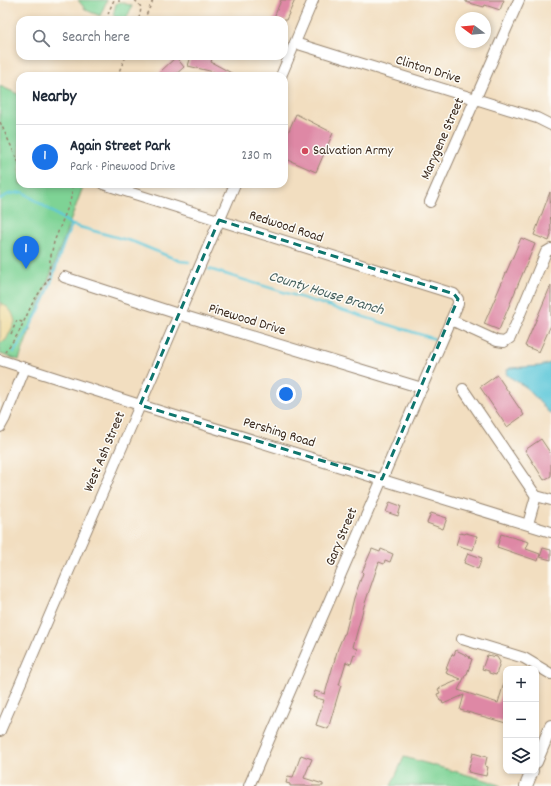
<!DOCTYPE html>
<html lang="en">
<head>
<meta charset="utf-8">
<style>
	:root { --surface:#fff; --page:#f2f2f3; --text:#1f2937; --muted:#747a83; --line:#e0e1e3; --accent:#1a73e8 }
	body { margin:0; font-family:Dekko,sans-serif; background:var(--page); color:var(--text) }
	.controls { position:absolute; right:12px; bottom:12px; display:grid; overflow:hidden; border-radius:8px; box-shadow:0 2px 6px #0003 }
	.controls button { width:36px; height:36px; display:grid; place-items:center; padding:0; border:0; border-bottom:1px solid var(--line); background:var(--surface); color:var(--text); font:20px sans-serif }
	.compass { position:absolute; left:455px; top:12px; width:36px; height:36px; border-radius:50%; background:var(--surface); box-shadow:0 2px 6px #0003; rotate:286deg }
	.you { position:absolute; left:286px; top:394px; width:14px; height:14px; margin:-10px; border:3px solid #fff; border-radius:50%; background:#1a73e8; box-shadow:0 0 0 6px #1a73e833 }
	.badge { display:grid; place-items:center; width:26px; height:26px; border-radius:50%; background:var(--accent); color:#fff; font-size:13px; font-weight:700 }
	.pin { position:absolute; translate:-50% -33px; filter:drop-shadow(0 1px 2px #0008) }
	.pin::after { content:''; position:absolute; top:21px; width:14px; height:12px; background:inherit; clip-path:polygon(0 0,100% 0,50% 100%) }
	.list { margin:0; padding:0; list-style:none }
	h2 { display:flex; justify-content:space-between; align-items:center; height:52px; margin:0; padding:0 16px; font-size:17px }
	h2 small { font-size:13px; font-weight:400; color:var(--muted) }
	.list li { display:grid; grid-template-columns:26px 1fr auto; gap:12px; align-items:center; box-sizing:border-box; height:64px; padding:0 16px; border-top:1px solid var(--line) }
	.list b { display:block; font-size:15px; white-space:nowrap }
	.list p { margin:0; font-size:13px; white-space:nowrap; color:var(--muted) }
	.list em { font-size:13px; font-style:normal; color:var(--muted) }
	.icon { flex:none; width:22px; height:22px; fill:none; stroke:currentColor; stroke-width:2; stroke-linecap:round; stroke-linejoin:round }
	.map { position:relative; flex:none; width:551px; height:786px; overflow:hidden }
	.search { position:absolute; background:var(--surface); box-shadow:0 2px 6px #0003; left:16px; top:16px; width:272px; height:44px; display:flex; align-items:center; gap:10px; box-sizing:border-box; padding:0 14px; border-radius:12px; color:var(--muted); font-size:15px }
	.panel { position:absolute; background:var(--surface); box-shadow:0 2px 6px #0003; left:16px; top:72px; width:272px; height:116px; border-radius:12px }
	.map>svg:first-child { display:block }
	.green { fill:#7ed395; stroke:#5c7e5a }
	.sand { fill:#eeda9e; stroke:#94825e }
	.water { fill:#5ec8d9; stroke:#4c797c }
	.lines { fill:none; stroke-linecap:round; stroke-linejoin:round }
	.stream { stroke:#5ec8d9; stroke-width:2.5 }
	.building { fill:#de88a5 }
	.minor-casing { stroke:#96846f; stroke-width:12 }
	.major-casing { stroke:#96846f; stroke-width:14 }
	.path { stroke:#96846f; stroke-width:1.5; stroke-dasharray:3 3; stroke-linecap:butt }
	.minor { stroke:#fff; stroke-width:10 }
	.major { stroke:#fff; stroke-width:12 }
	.marked { fill:none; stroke:#0f766e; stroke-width:3; stroke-dasharray:8 5; stroke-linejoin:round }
	.poi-dot { fill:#d1495b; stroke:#fdfcf7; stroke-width:1.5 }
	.labels { text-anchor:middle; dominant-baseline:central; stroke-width:3; stroke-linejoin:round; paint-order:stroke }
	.street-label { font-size:14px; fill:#3b2a1e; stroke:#fdfcf7 }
	.poi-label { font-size:14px; fill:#3b2a1e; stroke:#fdfcf7; text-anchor:start }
	.water-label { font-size:15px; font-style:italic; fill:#47615f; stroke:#fdfcf7 }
</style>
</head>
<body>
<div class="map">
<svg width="551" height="786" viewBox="0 0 551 786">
	<rect width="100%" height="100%" fill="#fdfcf7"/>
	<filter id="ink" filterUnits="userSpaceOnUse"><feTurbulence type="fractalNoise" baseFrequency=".025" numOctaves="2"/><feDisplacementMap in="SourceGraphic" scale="8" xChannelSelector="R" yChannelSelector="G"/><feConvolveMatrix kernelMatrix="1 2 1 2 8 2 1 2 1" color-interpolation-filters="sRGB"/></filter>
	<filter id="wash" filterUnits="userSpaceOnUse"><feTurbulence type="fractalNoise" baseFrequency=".012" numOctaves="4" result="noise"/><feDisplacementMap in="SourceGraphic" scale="16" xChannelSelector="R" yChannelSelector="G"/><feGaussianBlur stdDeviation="0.9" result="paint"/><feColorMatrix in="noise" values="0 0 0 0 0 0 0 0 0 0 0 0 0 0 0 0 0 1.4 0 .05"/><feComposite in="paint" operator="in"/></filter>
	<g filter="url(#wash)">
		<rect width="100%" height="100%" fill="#f2dec0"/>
		<g class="green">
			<path d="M78 0H107L100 16 86 10Z"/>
			<path d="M119 2 130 5 132 6 126 20 115 17 113 15 116 4Z"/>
			<path d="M0 86 20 95V184H84L19 360 0 354Z"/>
			<path d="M404 757 489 781 501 786H391Z"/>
		</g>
		<path class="sand" d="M0 303C9 307 13 312 15 322L6 340 0 343Z"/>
		<path class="water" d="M551 363V415L526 387 508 376 506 373 507 370 510 368 540 366Z"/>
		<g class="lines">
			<g class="stream">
				<path d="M0 199 9 194 23 192 72 225"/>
				<path d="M209 269 435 339"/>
				<path d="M14 352C26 333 38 316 46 295 56 272 60 247 72 225L134 242 180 261 189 262"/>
			</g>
		</g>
		<g id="blocks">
			<g class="building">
				<path d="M281 0H295L286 20H273Z"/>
				<path d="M466 0H504L500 10 485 5 484 7 466 2Z"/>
				<path d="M191 56H200L212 59 211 62 237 76H212L214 72 188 66Z"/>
				<path d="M176 57 184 67 174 76H163L160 72Z"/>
				<path d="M296 114 333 133 316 172 284 158V142Z"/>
				<path d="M550 192 551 235 549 241 534 235Z"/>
				<path d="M521 238 535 244 499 330 484 324Z"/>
				<path d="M551 285V325L539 352 525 346Z"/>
				<path d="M497 375 524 415 507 427 480 387Z"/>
				<path d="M541 439 551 454V476L544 480 525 450Z"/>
				<path d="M390 502 401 506 398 516 386 512Z"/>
				<path d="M431 513 447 518 443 529 427 523Z"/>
				<path d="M460 533 465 534 466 533 477 536 473 550 456 545Z"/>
				<path d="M501 534 529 542 526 549 540 554 538 561 497 547Z"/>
				<path d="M543 548 551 550V560L540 557Z"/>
				<path d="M372 549 380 552 381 549 393 554 390 562 385 560 384 564 379 562 364 606 353 647 358 649 356 656 354 655 351 664 346 662 339 685H341L328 729 316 725 324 700 313 697 315 691 325 694 338 648 344 634H345L354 598 363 573 362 572Z"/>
				<path d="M468 553 482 558 478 569 464 563Z"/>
				<path d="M456 650 470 657 469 658 472 659 467 674H466L458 690 498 703 504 683H506V723L460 710 464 695 443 704 442 701H440L437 694 440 693 438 689 461 679 446 673 448 669H446L452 654 454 655Z"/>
				<path d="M487 655 497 657 500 662 496 675 489 673V671L482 669Z"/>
				<path d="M473 753 487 757 485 766 488 767 486 776 468 772Z"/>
				<path d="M301 755 312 759 304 778 323 784V786H290V784L286 783 288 776 293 777Z"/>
			</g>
		</g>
	</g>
	<g filter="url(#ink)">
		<use href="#blocks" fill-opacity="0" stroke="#96846f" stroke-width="1"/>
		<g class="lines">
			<g class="minor-casing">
				<g id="minor">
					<path d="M295 43 537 118 551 125"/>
					<path d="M281 76 313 0"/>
					<path d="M103 184 454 294 458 299V304L451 320 249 786"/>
					<path d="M430 202 519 0"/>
					<path d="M64 277 178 314 422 388"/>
					<path d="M451 320 497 341 504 342 510 338 546 252 551 249"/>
					<path d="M0 360 140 405 551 532"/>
					<path d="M463 389 536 496 551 500"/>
					<path d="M0 427 5 418 25 368"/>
					<path d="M528 524 536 496"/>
					<path d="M462 639 524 658 551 674"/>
					<path d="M0 731C79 549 156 366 235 184"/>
				</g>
			</g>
			<g class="major-casing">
				<g id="major">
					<path d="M536 762 551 726"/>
					<path d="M526 786 532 771"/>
				</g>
			</g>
			<g class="path">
				<path d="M119 0V2"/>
				<path d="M135 0 141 7 140 15 138 20"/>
				<path d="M107 20 109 11 114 0"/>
				<path d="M144 20 153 0"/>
				<path d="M117 76 126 56"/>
				<path d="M0 122 18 161 20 163"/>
				<path d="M11 334 17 320 24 323"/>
				<path d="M5 352 18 334 33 302 49 278 50 260 54 242 70 202 72 192V184"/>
			</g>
			<use href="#minor" class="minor"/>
			<use href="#major" class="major"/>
		</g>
	</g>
	<path class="marked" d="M219 220 454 294 458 299 382 479 140 405Z"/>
	<circle class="poi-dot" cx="305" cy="151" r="4"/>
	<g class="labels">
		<g class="street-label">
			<text transform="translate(428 70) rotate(17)">Clinton Drive</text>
			<text transform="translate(443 139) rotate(-66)">Marygene Street</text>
			<text transform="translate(286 227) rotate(18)">Redwood Road</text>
			<text transform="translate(247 320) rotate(17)">Pinewood Drive</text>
			<text transform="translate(279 433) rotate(17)">Pershing Road</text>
			<text transform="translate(105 452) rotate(-67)">West Ash Street</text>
			<text transform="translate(342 537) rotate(-67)">Gary Street</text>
		</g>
		<g class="poi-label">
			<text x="313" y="151">Salvation Army</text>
		</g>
		<g class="water-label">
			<text transform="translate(326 294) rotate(17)">County House Branch</text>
		</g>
	</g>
</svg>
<div class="controls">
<button>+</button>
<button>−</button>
<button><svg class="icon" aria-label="layers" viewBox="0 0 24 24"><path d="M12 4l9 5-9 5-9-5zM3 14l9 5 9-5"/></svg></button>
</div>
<svg class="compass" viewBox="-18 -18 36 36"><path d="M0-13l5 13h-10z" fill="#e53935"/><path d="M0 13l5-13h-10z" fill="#747a83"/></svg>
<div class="you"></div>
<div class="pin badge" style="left:26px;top:269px">1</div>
<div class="search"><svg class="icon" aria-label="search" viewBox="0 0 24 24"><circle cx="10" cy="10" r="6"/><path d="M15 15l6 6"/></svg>Search here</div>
<section class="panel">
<h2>Nearby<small></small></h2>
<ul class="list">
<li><span class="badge">1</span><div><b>Again Street Park</b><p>Park · Pinewood Drive</p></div><em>230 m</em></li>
</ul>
</section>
</div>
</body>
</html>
